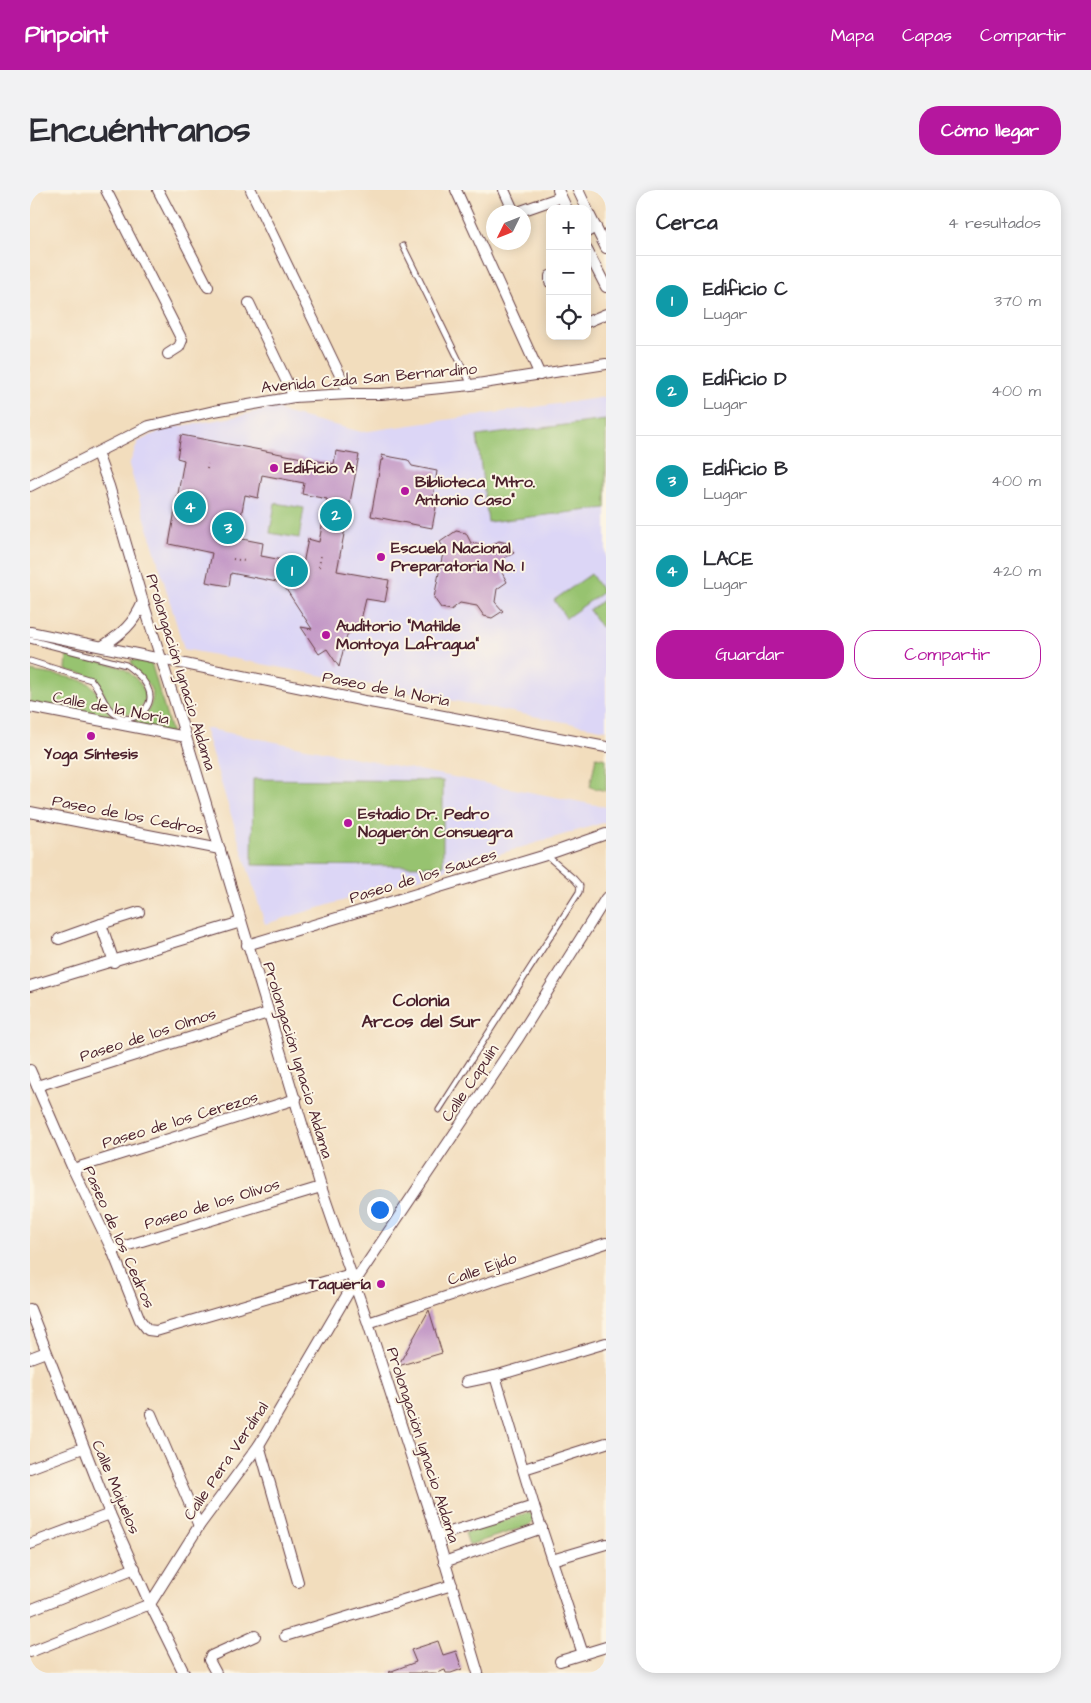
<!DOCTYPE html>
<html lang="es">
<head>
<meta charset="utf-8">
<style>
	:root { --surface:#fff; --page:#f2f2f3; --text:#2b2b33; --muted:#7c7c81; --line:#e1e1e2; --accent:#b5179e }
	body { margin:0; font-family:"Architects Daughter",sans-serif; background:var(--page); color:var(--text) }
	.controls { position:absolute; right:15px; top:15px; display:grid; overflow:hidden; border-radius:10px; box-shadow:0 2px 12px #0003 }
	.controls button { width:45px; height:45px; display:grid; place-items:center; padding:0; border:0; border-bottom:1px solid var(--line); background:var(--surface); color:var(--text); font:25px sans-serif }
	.compass { position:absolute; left:456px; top:15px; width:45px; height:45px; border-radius:50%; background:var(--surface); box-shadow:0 2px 12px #0003; rotate:227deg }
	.you { position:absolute; left:349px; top:1019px; width:18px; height:18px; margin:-12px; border:4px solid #fff; border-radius:50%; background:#1a73e8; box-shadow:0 0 0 8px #1a73e833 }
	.badge { display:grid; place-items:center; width:32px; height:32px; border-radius:50%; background:var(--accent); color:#fff; font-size:16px; font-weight:700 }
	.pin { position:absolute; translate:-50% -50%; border:2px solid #fff; box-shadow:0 1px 5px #0006 }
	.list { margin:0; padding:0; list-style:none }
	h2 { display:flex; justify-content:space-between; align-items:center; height:65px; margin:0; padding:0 20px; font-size:21px }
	h2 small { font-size:16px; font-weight:400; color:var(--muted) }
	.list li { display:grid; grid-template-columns:32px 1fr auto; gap:15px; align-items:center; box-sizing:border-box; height:90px; padding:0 20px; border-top:1px solid var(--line) }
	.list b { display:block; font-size:19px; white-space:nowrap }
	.list p { margin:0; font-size:16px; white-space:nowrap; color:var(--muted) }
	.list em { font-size:16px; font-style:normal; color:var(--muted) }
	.actions { display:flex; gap:10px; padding:15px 20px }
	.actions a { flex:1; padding:11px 0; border:1px solid var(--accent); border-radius:20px; text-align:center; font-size:18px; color:var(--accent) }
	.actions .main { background:var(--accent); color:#fff }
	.icon { flex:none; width:28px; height:28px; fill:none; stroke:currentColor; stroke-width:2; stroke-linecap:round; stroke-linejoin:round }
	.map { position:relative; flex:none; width:576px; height:1483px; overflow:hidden; border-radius:20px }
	header { display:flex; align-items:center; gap:30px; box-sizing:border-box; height:70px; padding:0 25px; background:var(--accent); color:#fff }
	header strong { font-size:24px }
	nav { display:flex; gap:28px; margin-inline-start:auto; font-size:18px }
	.intro { display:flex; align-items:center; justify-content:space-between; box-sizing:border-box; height:120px; padding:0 30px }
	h1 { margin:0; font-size:35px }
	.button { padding:12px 22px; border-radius:20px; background:var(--accent); color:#fff; font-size:18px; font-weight:700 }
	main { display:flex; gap:30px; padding:0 30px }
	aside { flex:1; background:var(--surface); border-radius:20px; box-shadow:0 2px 12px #0003 }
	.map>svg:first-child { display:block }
	.built { fill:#dcd6f6 }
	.green { fill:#97c370; stroke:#70714e }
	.building { fill:#c297c6; fill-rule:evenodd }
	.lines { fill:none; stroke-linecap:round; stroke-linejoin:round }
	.service-casing { stroke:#633c41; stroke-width:7 }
	.minor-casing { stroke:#633c41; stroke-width:12 }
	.path { stroke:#633c41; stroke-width:2; stroke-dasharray:1 4; stroke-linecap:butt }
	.service { stroke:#fff; stroke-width:5 }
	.minor { stroke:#fff; stroke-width:10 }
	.poi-dot { fill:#b5179e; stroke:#fcf5e5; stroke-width:2 }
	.labels { text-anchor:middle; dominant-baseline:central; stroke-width:4; stroke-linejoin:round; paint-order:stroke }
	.street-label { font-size:16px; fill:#4a1f2b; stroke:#fcf5e5 }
	.poi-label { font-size:16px; font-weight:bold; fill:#4a1f2b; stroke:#fcf5e5; text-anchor:start }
	.neighbourhood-label { font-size:18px; font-weight:bold; fill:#4a1f2b; stroke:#fcf5e5 }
</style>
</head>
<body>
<header>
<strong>Pinpoint</strong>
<nav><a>Mapa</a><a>Capas</a><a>Compartir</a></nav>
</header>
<div class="intro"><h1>Encuéntranos</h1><a class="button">Cómo llegar</a></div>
<main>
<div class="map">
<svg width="576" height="1483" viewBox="0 0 576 1483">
	<rect width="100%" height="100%" fill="#fcf5e5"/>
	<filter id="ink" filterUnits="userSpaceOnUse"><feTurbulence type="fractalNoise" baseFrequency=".02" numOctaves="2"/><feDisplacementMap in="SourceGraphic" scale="10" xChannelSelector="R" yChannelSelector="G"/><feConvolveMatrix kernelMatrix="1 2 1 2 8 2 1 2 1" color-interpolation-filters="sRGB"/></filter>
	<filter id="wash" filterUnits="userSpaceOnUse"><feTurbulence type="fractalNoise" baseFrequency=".0096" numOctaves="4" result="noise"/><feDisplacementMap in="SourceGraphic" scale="20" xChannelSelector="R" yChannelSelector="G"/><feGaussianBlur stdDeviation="1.12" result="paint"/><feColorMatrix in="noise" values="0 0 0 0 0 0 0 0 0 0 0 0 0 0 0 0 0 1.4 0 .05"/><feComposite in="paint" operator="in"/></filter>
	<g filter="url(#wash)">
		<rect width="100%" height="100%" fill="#f2ddbd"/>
		<g class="built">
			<path d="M576 207V540L154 459 99 275 108 252 134 239 209 226 247 216 252 222 332 242Z"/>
			<path d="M174 538 576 617V632L235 734Z"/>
		</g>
		<g class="green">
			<path d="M576 230V318L458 332 447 246Z"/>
			<path d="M245 313 274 318 269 348 240 343Z"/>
			<path d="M561 384 573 402 536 428 524 410Z"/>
			<path d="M576 408V434L571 437 559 420Z"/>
			<path d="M37 465C50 468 88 474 96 480 103 485 114 496 115 504 117 517 104 526 93 524 74 520 76 496 62 488 55 483 44 482 36 480Z"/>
			<path d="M101 470 121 472 142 545 0 515V481C16 484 42 486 56 492 74 499 74 538 103 530 108 528 115 525 118 520 121 515 124 508 122 502 118 490 103 483 101 470Z"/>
			<path d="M566 567 576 569V601L560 597Z"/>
			<path d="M223 589 413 591V676L222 675Z"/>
			<path d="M498 1323C503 1325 504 1326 504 1331L500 1335 439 1355 435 1343Z"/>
		</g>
		<g id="blocks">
			<g class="building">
				<path d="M151 245 304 274 306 261 329 265 307 381 359 390 355 412 336 409 330 434 317 445 309 477 297 459 289 464 271 437 282 439 252 393 201 383 199 396 176 392 182 363 139 354 154 270 147 268ZM232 285 274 293 272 304 297 309 289 352 278 349 273 374 231 366 233 353 207 348 215 305 228 308Z"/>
				<path d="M351 265 378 270 382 276 407 281 403 307 407 312 402 338 341 326 351 270H354Z"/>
				<path d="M426 341 436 343 441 353 459 357 469 351 477 353 484 363 474 368 471 381 477 392 467 399 465 412 473 421 462 428 454 426 447 416 430 413 421 420 411 418 404 408 414 358 410 352Z"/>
				<path d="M399 1120 412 1163 368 1176Z"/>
				<path d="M408 1451 413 1465 426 1461 432 1479 421 1483H416L415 1480 406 1483H360L359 1482 386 1472 381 1460Z"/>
			</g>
		</g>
	</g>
	<g filter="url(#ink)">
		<use href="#blocks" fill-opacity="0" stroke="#633c41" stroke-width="1"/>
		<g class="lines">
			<g class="service-casing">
				<g id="service">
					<path d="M373 56 441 195"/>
					<path d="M0 450 96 475C105 482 115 489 119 501 125 517 104 535 88 526 73 518 72 501 61 490L0 471"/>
					<path d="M409 920 549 702 550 696 544 689 516 665"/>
				</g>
			</g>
			<g class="minor-casing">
				<g id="minor">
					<path d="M76 0 152 150 149 157 138 164"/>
					<path d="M128 0 178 97"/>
					<path d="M221 0 319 204"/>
					<path d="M426 0 510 185"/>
					<path d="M474 0 483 20 488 22 531 7"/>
					<path d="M528 0 537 19"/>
					<path d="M548 0 557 19"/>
					<path d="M557 20 576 58"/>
					<path d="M557 42 566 37"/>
					<path d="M557 60 576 97"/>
					<path d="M520 86V92"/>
					<path d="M219 113 264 207"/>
					<path d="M557 132 576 124"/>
					<path d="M67 263 79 296 113 412 156 547 291 997 338 1133 407 1346 448 1483"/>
					<path d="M0 296 119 236 184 221 264 207 319 204H351L441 195 576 174"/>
					<path d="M0 442 335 511 576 557"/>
					<path d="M73 456C92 443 103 435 113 412"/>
					<path d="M0 517 156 547"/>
					<path d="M0 622 190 659"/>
					<path d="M71 734 109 722"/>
					<path d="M29 749 71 734 84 772"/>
					<path d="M217 755 516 665 576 644"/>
					<path d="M0 796 211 732"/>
					<path d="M0 880 43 979 82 1060 110 1130 118 1140 126 1141 321 1084"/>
					<path d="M7 896 238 823"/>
					<path d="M43 979 266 909"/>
					<path d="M82 1060 291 997"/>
					<path d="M0 1119 80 1324 120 1414 154 1483"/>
					<path d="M338 1133 576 1053"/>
					<path d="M0 1168 16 1162"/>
					<path d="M465 1186 504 1316 553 1464"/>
					<path d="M436 1192 465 1186 576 1153"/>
					<path d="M121 1224 169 1336"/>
					<path d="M229 1255 268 1392"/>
					<path d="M0 1278 53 1258"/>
					<path d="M494 1279 576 1253"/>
					<path d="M407 1346 504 1316"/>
					<path d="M0 1354 80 1324"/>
					<path d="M522 1370 576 1354"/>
					<path d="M414 1372 512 1338"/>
					<path d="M0 1420 105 1378"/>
					<path d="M255 1446 422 1395"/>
					<path d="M0 1462 120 1414 169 1336 229 1255 324 1093 487 850 576 708"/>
					<path d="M530 1471 576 1457"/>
					<path d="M186 1483 179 1470 181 1466 225 1446"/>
				</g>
			</g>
			<g class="path">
				<path d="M177 279 178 274"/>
				<path d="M203 369 215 371"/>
				<path d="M289 377 291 365"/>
			</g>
			<use href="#service" class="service"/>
			<use href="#minor" class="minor"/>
		</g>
	</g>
	<g class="poi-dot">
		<circle cx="244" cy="278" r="5"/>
		<circle cx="375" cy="301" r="5"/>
		<circle cx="351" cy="367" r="5"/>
		<circle cx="296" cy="445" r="5"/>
		<circle cx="61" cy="546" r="5"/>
		<circle cx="318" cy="633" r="5"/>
		<circle cx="351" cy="1094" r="5"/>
	</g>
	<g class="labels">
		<g class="street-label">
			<text transform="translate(339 188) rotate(-5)">Avenida Czda San Bernardino</text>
			<text transform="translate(151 482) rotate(73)">Prolongación Ignacio Aldama</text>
			<text transform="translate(356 499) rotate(11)">Paseo de la Noria</text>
			<text transform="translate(81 518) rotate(11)">Calle de la Noria</text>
			<text transform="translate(98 625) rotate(11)">Paseo de los Cedros</text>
			<text transform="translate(393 686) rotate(-17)">Paseo de los Sauces</text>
			<text transform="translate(118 845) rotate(-18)">Paseo de los Olmos</text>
			<text transform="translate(268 870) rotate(73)">Prolongación Ignacio Aldama</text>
			<text transform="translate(440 893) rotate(-56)">Calle Capulín</text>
			<text transform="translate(150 930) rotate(-17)">Paseo de los Cerezos</text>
			<text transform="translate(182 1014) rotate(-17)">Paseo de los Olivos</text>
			<text transform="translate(89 1047) rotate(66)">Paseo de los Cedros</text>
			<text transform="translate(452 1079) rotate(-19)">Calle Ejido</text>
			<text transform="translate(393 1255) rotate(72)">Prolongación Ignacio Aldama</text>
			<text transform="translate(196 1271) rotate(-56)">Calle Pera Verdinal</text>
			<text transform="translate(86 1297) rotate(67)">Calle Majuelos</text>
		</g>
		<g class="poi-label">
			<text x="254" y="278">Edificio A</text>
			<text x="385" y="292">Biblioteca "Mtro.<tspan x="385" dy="18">Antonio Caso"</tspan></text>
			<text x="361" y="358">Escuela Nacional<tspan x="361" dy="18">Preparatoria No. 1</tspan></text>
			<text x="306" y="436">Auditorio "Matilde<tspan x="306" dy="18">Montoya Lafragua"</tspan></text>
			<text x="61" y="564" text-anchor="middle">Yoga Síntesis</text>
			<text x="328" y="624">Estadio Dr. Pedro<tspan x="328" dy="18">Noguerón Consuegra</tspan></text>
			<text x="341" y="1094" text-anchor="end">Taquería</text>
		</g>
		<g class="neighbourhood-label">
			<text x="391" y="810">Colonia<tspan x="391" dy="21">Arcos del Sur</tspan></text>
		</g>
	</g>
</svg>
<div class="controls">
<button>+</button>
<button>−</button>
<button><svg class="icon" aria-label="locate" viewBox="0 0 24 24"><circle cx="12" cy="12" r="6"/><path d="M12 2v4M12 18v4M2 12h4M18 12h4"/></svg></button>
</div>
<svg class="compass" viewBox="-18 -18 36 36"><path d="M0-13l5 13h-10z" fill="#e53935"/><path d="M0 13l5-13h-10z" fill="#7c7c81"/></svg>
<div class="you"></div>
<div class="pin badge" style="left:262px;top:381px;background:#0f9aa8">1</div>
<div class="pin badge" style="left:306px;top:325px;background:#0f9aa8">2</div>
<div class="pin badge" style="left:198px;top:338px;background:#0f9aa8">3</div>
<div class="pin badge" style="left:160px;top:317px;background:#0f9aa8">4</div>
</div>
<aside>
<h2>Cerca<small>4 resultados</small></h2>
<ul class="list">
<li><span class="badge" style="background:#0f9aa8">1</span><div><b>Edificio C</b><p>Lugar</p></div><em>370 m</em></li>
<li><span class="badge" style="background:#0f9aa8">2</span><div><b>Edificio D</b><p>Lugar</p></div><em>400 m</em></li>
<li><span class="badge" style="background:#0f9aa8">3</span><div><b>Edificio B</b><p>Lugar</p></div><em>400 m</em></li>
<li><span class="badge" style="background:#0f9aa8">4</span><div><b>LACE</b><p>Lugar</p></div><em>420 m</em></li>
</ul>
<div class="actions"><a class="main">Guardar</a><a>Compartir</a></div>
</aside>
</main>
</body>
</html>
